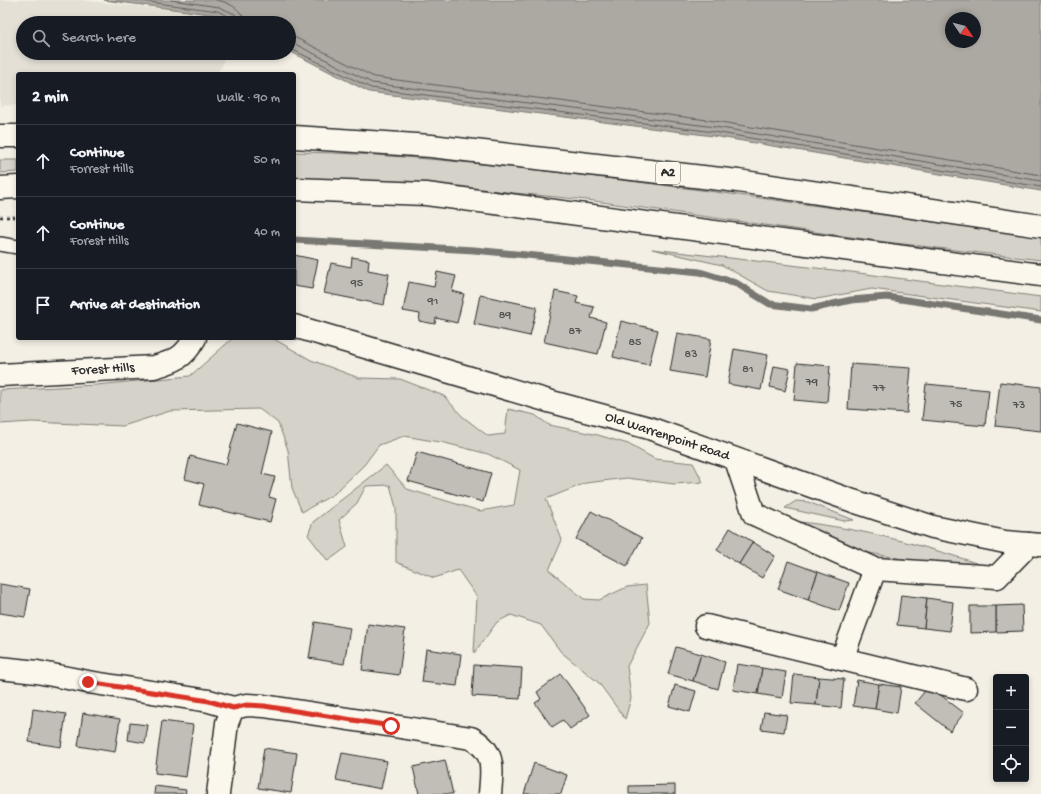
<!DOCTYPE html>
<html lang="en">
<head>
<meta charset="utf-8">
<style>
	:root { --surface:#171b24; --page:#242831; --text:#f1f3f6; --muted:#9ea1a6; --line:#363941 }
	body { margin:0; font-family:"Gochi Hand",sans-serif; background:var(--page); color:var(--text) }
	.controls { position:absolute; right:12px; bottom:12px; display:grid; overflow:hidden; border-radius:4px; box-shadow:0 2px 6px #0003 }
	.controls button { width:36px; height:36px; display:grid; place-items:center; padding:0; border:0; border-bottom:1px solid var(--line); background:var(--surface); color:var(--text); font:20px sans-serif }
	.compass { position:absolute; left:945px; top:12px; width:36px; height:36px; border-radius:50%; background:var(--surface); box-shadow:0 2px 6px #0003; rotate:125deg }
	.stop { position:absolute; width:12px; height:12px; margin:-9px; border:3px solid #d93025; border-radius:50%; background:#fff }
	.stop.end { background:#d93025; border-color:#fff; box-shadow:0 1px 4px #0008 }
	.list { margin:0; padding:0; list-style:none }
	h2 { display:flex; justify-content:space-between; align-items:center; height:52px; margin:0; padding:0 16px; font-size:17px }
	h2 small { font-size:13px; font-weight:400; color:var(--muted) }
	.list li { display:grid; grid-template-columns:26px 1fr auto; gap:12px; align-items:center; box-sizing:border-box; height:72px; padding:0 16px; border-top:1px solid var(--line) }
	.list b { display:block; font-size:15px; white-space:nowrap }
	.list p { margin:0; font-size:13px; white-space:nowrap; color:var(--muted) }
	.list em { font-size:13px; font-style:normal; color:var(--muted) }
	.icon { flex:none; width:22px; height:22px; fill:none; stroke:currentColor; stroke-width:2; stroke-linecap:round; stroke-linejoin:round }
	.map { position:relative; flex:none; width:1041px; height:794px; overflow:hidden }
	.search { position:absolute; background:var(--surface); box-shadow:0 2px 6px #0003; left:16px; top:16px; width:280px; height:44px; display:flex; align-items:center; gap:10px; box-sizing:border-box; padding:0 14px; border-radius:22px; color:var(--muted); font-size:15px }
	.panel { position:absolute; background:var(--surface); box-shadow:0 2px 6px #0003; left:16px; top:72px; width:280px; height:268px; border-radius:4px }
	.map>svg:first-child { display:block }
	.built { fill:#e4e0d6 }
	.green { fill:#d5d2c9; stroke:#807e7a }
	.water { fill:#aca9a2; stroke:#787772; fill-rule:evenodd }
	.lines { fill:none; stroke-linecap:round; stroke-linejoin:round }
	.shore { stroke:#5f5d5b; stroke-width:1 }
	.stream { stroke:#787772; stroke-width:7 }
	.building { fill:#c0beb6; stroke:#2b2b2b }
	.service-casing { stroke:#2b2b2b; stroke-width:16 }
	.minor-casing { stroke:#2b2b2b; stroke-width:25 }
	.tertiary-casing { stroke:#2b2b2b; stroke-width:25 }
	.trunk-casing { stroke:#2b2b2b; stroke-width:25 }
	.path { stroke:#2b2b2b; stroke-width:2.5; stroke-dasharray:3 3; stroke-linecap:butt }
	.service { stroke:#fbf7ec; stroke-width:13 }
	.minor { stroke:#fbf7ec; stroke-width:22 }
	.tertiary { stroke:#fbf7ec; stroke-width:22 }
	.trunk { stroke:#fbf7ec; stroke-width:22 }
	.route { stroke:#d93025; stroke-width:5 }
	.labels { text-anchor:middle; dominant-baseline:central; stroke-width:3; stroke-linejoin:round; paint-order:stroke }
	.number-label { font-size:12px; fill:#50504e }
	.shield { fill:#fbf7ec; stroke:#696865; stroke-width:1 }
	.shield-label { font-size:13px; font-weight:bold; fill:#2b2b2b }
	.street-label { font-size:14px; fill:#2b2b2b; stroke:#fbf7ec }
</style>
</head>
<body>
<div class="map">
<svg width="1041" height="794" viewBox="0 0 1041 794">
	<rect width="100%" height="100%" fill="#f3efe4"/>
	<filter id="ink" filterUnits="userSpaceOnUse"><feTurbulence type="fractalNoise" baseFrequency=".025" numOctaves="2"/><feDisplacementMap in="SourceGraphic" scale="8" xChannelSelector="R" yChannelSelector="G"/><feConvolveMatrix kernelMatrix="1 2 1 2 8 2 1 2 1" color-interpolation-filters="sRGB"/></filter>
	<g filter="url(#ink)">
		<path class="built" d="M0 0H80L217 15 221 23H23V53H225L222 66 216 74H18V105L0 106Z"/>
		<g class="green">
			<path d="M294 152C389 153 485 164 580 175 734 193 887 216 1041 237V260L886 242 587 200 432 185 294 178Z"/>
			<path d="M0 160H18V172L0 173Z"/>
			<path d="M652 249 851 272 1041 297V312L872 289 817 299 768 291 722 265Z"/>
			<path d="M233 338H272L311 360 359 378 400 379 444 396 462 416 488 436 505 434 508 409 535 415 549 425 598 435 628 444 655 459 693 463 703 482 674 484 627 478 586 483 546 499 562 540 549 570 584 599 599 600 627 587 646 585 650 623 627 666 631 698 625 719 599 683 561 652 541 625 511 615 497 622 474 653 477 597 458 570 434 578 396 562V508L390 485 366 486 357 503 339 520 347 547 328 561 308 535 313 522 386 465 407 489 480 511 514 505 520 470 488 454 445 443 404 436 379 445 364 465 334 494 302 512 292 488 288 450 278 423 259 409 170 411 123 426 32 422 0 424V390L96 385 190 376Z"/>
			<path d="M796 501 808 502 854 520 844 521 785 508Z"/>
			<path d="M781 520C852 526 917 543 985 566L947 567 853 550Z"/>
		</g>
		<path class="water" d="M104 0H1041V191L713 136 369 92 289 51V23H233L217 15ZM951 18H975V42H951Z"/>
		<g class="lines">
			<g class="shore">
				<path d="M134 0 218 11 231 18 233 23"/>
				<path d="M171 0 219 7 235 14 238 23"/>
				<path d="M216 0C228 2 244 9 244 23"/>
				<path d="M289 37 296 38 374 77 715 121 1041 175"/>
				<path d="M289 43 295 44 372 83 715 127 1041 181"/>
				<path d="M289 48 371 88 714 132 1041 187"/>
			</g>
			<path class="stream" d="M294 240 474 250 700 272 736 283 770 304 811 309 851 300 887 297 1041 320"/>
		</g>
		<g class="building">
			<path d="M294 255 318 260 312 289 294 286Z"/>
			<path d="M352 257 369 260 368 270 389 274 384 305 324 293 331 263 351 267Z"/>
			<path d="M437 272 456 276 452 291 464 294 457 323 436 318 435 324 419 321 420 314 403 311 409 282 434 287Z"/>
			<path d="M555 291 578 296 576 303 594 307 591 318 606 322 598 354 544 342Z"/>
			<path d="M480 295 537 307 530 336 474 324Z"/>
			<path d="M621 321 658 330 649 365 613 357Z"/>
			<path d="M677 333 711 339 705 377 670 371Z"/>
			<path d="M734 349 768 355 761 390 728 384Z"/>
			<path d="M797 363 830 366 827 403 794 400Z"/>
			<path d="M851 364 911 368 907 413 848 409Z"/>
			<path d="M774 366 790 369 785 391 770 387Z"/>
			<path d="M1000 382 1041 387V431L995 426Z"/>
			<path d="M926 384 989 390 985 426 922 420Z"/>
			<path d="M237 423 272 432 262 474 275 477 269 497 276 499 270 522 199 505 204 484 185 479 190 456 226 465Z"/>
			<path d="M417 452 491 473 483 502 408 481Z"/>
			<path d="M591 511 642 538 627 566 576 539Z"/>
			<path d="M730 528 753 542 739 564 717 550Z"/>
			<path d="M753 542 775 556 762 578 739 564Z"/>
			<path d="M788 561 818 572 808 600 778 589Z"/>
			<path d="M818 572 849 583 839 611 808 600Z"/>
			<path d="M0 584 30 589 25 617 0 613Z"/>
			<path d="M901 595 927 598 924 628 897 625Z"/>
			<path d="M927 598 953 602 950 631 924 628Z"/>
			<path d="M1022 605 1023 631 996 632V606Z"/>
			<path d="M970 606H996V632L970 633Z"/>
			<path d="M315 622 350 628 344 664 309 658Z"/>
			<path d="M368 624 405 629 399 675 362 670Z"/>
			<path d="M676 647 701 654 693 681 668 674Z"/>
			<path d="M426 649 461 654 457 686 422 682Z"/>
			<path d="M701 654 725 662 718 689 693 681Z"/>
			<path d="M737 664 762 668 758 694 733 690Z"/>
			<path d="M474 665 522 668 520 699 472 696Z"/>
			<path d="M762 668 786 672 782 698 758 694Z"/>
			<path d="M561 674 590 715 570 729 563 720 552 727 535 703 541 699 537 692Z"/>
			<path d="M794 674 819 677 816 705 791 703Z"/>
			<path d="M819 677 844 679 841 708 816 705Z"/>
			<path d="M857 680 879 684 875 709 853 706Z"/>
			<path d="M879 684 901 687 897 713 875 709Z"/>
			<path d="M675 685 696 691 690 712 669 706Z"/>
			<path d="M929 686 964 713 950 731 915 703Z"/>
			<path d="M33 709 66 714 61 747 29 742Z"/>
			<path d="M764 712 787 715 784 732 761 729Z"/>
			<path d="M83 713 120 719 115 752 78 746Z"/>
			<path d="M162 721 193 725 186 777 155 773Z"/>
			<path d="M130 723 148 725 145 743 128 740Z"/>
			<path d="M264 748 297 753 291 793 258 788Z"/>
			<path d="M342 753 387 761 381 789 336 780Z"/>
			<path d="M445 760 453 794H419L413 767Z"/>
			<path d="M534 763 567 775 561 794H524Z"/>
			<path d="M675 785V794H629V786Z"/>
			<path d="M155 786 186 790 185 794H154Z"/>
		</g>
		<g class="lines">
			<g class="service-casing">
				<path id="service" d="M0 244 18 247"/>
			</g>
			<g class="minor-casing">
				<g id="minor">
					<path d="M0 375 154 367C175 361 184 358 195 338"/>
					<path d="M736 460 754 514 875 569 997 577 1029 544"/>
					<path d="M706 626 966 689"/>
					<path d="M842 659 875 569"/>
					<path d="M0 668 37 672 88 682 209 701 233 708"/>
					<path d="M218 794 227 723 233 708 247 705 264 706 471 738C496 752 492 768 490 794"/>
				</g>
			</g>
			<g class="tertiary-casing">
				<path id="tertiary" d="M294 326 552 402 649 428 853 501 933 527 1005 542 1041 545"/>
			</g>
			<g class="trunk-casing">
				<g id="trunk">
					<path d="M0 136H18"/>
					<path d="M294 137 431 146 738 181 1041 226"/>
					<path d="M0 188 18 187"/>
					<path d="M294 189 426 194 1041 275"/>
				</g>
			</g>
			<path class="path" d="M0 217H18"/>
			<use href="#service" class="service"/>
			<use href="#minor" class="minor"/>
			<use href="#tertiary" class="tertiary"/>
			<use href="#trunk" class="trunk"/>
		</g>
	</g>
	<g class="lines" filter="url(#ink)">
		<path class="route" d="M88 682 209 701 233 708 247 705 264 706 391 726"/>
	</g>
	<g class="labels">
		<g class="number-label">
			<text x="357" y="284">95</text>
			<text x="433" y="302">91</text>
			<text x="505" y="316">89</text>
			<text x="575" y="332">87</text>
			<text x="635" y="343">85</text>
			<text x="691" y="355">83</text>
			<text x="748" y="370">81</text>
			<text x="812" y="383">79</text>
			<text x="879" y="389">77</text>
			<text x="956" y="405">75</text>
			<text x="1019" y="406">73</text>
		</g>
		<rect class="shield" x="656" y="162" width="24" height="22" rx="3"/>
		<g class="shield-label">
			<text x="668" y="173">A2</text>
		</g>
		<g class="street-label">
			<text transform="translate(103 370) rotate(-3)">Forest Hills</text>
			<text transform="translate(667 437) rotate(18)">Old Warrenpoint Road</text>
		</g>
	</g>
</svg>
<div class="controls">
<button>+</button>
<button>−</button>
<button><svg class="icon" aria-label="locate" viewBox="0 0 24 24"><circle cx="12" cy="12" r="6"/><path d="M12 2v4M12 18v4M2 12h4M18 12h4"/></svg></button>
</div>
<svg class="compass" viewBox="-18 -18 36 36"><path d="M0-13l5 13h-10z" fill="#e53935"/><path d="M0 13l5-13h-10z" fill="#9ea1a6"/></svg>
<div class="stop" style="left:391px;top:726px"></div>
<div class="stop end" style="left:88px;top:682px"></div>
<div class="search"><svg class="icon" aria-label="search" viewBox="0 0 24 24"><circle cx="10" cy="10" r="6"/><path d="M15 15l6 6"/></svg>Search here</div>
<section class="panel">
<h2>2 min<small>Walk · 90 m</small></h2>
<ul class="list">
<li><svg class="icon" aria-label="ahead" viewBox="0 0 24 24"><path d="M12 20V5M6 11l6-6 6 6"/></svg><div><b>Continue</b><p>Forrest Hills</p></div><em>50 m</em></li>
<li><svg class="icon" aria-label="ahead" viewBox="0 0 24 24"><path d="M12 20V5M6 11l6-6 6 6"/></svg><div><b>Continue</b><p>Forest Hills</p></div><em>40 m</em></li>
<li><svg class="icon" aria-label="arrive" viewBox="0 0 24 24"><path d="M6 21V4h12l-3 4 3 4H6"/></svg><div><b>Arrive at destination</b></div></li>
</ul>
</section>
</div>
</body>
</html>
